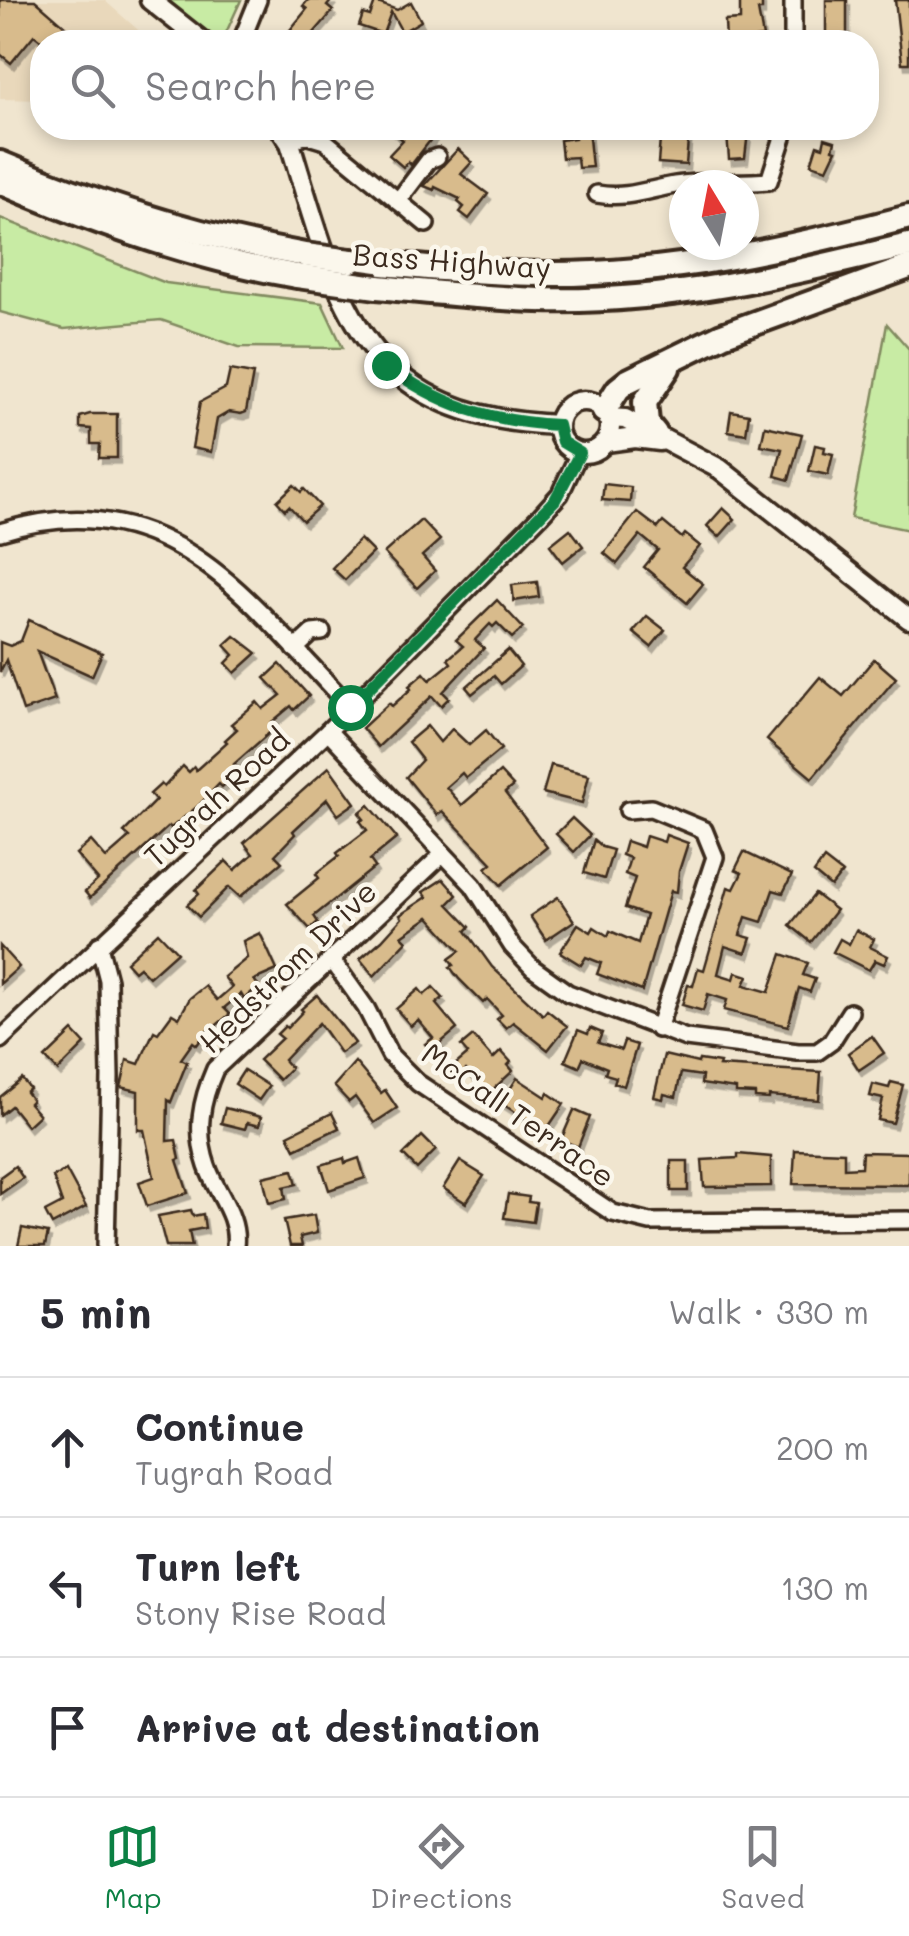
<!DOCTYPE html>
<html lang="en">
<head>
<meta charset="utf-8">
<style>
	:root { --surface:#fff; --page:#f2f2f3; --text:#2b2b33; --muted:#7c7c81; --line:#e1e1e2; --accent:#0b8043 }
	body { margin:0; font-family:Mali,sans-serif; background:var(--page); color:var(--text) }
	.compass { position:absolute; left:669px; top:170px; width:90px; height:90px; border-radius:50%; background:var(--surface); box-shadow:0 5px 15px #0003; rotate:350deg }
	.stop { position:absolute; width:30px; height:30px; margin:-22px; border:8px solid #0b8043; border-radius:50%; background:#fff }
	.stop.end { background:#0b8043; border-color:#fff; box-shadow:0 2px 10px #0008 }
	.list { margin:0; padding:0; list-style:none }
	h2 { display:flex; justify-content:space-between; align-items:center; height:130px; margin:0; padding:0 40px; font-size:42px }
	h2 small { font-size:32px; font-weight:400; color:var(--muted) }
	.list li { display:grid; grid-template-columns:65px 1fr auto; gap:30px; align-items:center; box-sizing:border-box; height:140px; padding:0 40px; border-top:2px solid var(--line) }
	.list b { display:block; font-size:38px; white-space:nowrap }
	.list p { margin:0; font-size:32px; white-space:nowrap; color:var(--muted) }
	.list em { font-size:32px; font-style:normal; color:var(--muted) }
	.icon { flex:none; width:55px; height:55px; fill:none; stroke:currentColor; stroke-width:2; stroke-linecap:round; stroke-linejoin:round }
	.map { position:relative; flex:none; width:909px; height:1246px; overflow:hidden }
	.search { position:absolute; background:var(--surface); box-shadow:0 5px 15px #0003; left:30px; right:30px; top:30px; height:110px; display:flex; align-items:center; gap:25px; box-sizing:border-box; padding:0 35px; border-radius:40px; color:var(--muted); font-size:38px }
	.sheet { height:550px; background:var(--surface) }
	nav { display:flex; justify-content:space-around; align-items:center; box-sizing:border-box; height:140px; border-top:2px solid var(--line); background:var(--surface); font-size:28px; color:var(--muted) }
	nav a { display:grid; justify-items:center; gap:5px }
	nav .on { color:var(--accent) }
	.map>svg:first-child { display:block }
	.built { fill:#e9d8bb }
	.green { fill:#c8eba4; stroke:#828a61; stroke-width:2.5 }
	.building { fill:#d8bb8c; stroke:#3b2a1e; stroke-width:2.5; filter:url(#shadow) }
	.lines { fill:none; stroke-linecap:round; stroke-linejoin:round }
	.minor-casing { stroke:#3b2a1e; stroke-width:22 }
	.major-casing { stroke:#3b2a1e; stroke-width:25 }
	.highway-casing { stroke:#3b2a1e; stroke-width:30 }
	.minor { stroke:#fbf7ec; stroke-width:15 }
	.major { stroke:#fbf7ec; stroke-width:18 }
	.highway { stroke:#fbf7ec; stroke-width:22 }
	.highway-bridge-casing { stroke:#3b2a1e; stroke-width:30; stroke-linecap:butt }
	.highway-bridge { stroke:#fbf7ec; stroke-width:22 }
	.route { stroke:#0b8043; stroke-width:12 }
	.labels { text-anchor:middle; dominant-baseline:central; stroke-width:9; stroke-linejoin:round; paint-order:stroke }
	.street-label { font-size:30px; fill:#3b2a1e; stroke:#fbf7ec }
</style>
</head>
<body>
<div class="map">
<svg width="909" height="1246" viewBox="0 0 909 1246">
	<defs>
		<filter id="shadow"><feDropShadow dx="3" dy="5.5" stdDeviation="0" flood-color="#0004"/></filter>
	</defs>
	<rect width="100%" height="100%" fill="#f0e5cf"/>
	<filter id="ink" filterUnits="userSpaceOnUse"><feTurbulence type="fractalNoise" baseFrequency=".01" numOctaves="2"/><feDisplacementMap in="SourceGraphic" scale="20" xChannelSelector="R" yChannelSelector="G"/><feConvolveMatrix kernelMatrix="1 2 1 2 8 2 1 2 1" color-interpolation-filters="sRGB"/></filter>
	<g filter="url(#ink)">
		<path class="built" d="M0 0H104L152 42H42V100L0 99Z"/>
		<g class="green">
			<path d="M167 0H241L225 35 214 39Z"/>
			<path d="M0 218 166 283 322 303 343 348 239 347 161 320 64 329 0 312Z"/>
			<path d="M887 324 909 349V530L851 518Z"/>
		</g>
		<g class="building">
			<path d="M0 0H35L65 26 51 42H43L34 35 11 63 0 54Z"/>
			<path d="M308 0H332L327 6 333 11 306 42H287L294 33 290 30 307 9 303 6Z"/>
			<path d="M740 0H762V10H758L763 37 726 42 725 21 740 20Z"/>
			<path d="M826 0H847V36L826 37Z"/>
			<path d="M895 0H909V63H902Z"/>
			<path d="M375 2 397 10 411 2 421 21 402 32 391 12 383 34 359 26 363 14 370 16Z"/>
			<path d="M388 128H430L436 133 411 165 408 162 403 167 389 155 403 140Z"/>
			<path d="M574 128H588L592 167 578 168 577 157 562 158 560 140 575 138Z"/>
			<path d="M661 128H689L686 165 658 163Z"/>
			<path d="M748 132 745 158 729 159 727 134Z"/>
			<path d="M825 138 835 141 833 149 836 150 827 169 811 164 817 145 823 147Z"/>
			<path d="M458 149 472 162 461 174 488 194 469 219 460 212 464 207 458 202 460 199 435 187 434 190 424 186Z"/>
			<path d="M230 370 253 374 246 412 241 414 229 412 217 419 211 452 192 448 200 402 226 388Z"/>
			<path d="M731 411 749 414 746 434 728 431Z"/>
			<path d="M90 414H117V458H99L100 444H91V429L80 428V417Z"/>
			<path d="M765 426 802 434 789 480 775 476 782 449 761 445Z"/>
			<path d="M815 445 825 447 824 452 833 454 828 475 809 471Z"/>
			<path d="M604 484 631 487 630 502 602 500Z"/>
			<path d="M294 485 301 492 304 489 320 506 303 521 289 506 285 510 277 501Z"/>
			<path d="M723 508 735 519 719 537 707 526Z"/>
			<path d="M637 512 658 528 663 522 682 538 685 534 700 546 682 567 703 584 687 603 644 567 658 550 640 535 617 564 604 553Z"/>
			<path d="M421 520 440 540 422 556 435 571 417 588 384 553Z"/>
			<path d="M570 529 583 546 563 562 550 545Z"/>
			<path d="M360 539 373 552 345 580 332 568Z"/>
			<path d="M537 582 539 597 514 601 512 585Z"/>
			<path d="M497 600 523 628 512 638 497 623 493 627 490 624 475 640 484 648 443 692 449 698 441 706 432 696 378 747 362 728 389 703 392 706 411 689 409 686 424 673 430 680 451 663 448 659 463 646 456 640Z"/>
			<path d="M647 616 665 630 651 647 633 632Z"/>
			<path d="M29 620 102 653 92 676 37 651 55 700 23 711 6 660 0 672V642L10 646 21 641Z"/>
			<path d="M235 636 257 653 235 673 226 663 234 655 225 645Z"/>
			<path d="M508 650 521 666 501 684 494 676 472 694 466 687Z"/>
			<path d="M874 659 896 678 812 778 767 740 820 677 843 696Z"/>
			<path d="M280 664 309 696 294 710 291 706 272 722 276 727 234 764 236 766 225 775 230 780 222 787 219 784 198 806 171 828 169 826 90 898 85 892 98 880 76 854 91 841 106 858 130 837 124 832 156 800 150 794 161 784 164 787 183 766 189 772 194 767 196 770 227 742 225 740 237 729 231 724 257 702 263 709 281 695 265 678Z"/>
			<path d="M427 726 440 742 452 729 469 745 486 730 501 749 466 778 462 773 446 787 462 805 500 772 513 786 505 793 547 847 501 885 486 868 492 863 442 811 437 815 406 777 422 760 408 742Z"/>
			<path d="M551 765 589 775 582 803 543 793Z"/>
			<path d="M329 767 355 803 338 815 327 799 293 831 295 834 275 855 282 862 240 897 229 887 199 917 187 905 199 894 196 890 226 861 235 870 253 854 244 843Z"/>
			<path d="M369 805 397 838 370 860 375 867 314 916 318 922 310 929 287 904 319 878 316 874 339 856 337 853 367 830 360 821 364 819 359 813Z"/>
			<path d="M572 818 590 835 574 852 556 834Z"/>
			<path d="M666 835 688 843 679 871 677 892 671 891 642 991 597 974 601 963 586 957 581 965 560 952 578 924 591 932 594 927 608 936 610 931 638 943 646 915 625 908 635 878 625 874 630 858 622 855 626 841 643 847 646 836 664 842Z"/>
			<path d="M594 840 602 847 613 850 604 879 584 873Z"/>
			<path d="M744 852 792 875 783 893 773 890 762 922 746 917 740 935 751 938 746 953 725 946 718 974 734 979 736 972 748 976 744 985 769 992 782 954 808 963 803 975 815 979 810 992 799 988 788 1026 724 1010 727 1000 708 994 703 1011 682 1005 688 985 693 986 698 968 704 970 728 887 734 889 742 873 735 870Z"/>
			<path d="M824 859 842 873 831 887 814 873Z"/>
			<path d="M443 879 457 895 448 904 470 927 466 931 492 967 543 1015 547 1010 567 1026 548 1050 513 1022 506 1028 497 1019 502 1015 487 999 483 1003 459 979 450 967 454 965 449 959 460 951 429 917 402 936 407 941 374 976 360 959 382 940 402 918 400 915 427 897 423 892Z"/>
			<path d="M815 894 836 910 811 942 790 925Z"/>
			<path d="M558 897 574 921 546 940 530 916Z"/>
			<path d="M856 930 874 939 870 947 888 956 884 964 875 960 869 970 833 952 840 939 849 944Z"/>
			<path d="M158 932 177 952 149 977 139 967 134 971 126 962Z"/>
			<path d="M260 933 277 970 254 980 259 986 244 999 241 994 224 1008 230 1014 212 1029 210 1027 197 1045 193 1042 181 1059 187 1062 171 1102 168 1100 167 1141 176 1140 180 1159 177 1160 188 1193 147 1206 139 1182 154 1177 144 1130H138V1091L121 1087 127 1060 139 1064 154 1031 158 1033 172 1014 179 1018 190 998 205 986 217 1000 232 987 224 977 247 958 243 941Z"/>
			<path d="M0 946 19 967 0 984Z"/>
			<path d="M433 987 443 998 436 1004 457 1029 431 1051 425 1044 433 1038 418 1020 411 1026 396 1009 419 989 424 995Z"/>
			<path d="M317 995 355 1043 340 1053 319 1023 284 1060 291 1068 279 1080 259 1060 282 1038 277 1034 285 1026 287 1028 303 1011 301 1009Z"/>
			<path d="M590 1028 602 1033 598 1043 621 1050 624 1041 637 1045 624 1086 614 1083 616 1077 605 1074 607 1068 583 1058 579 1067 565 1061 578 1030 588 1034Z"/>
			<path d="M73 1031 85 1044 58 1071 45 1058Z"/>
			<path d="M473 1036 493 1059 501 1051 511 1062 508 1065 513 1071 488 1094 466 1070 457 1078 449 1070 468 1054 461 1046Z"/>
			<path d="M872 1036 884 1053 859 1070 848 1053Z"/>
			<path d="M664 1055 698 1063 699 1060 720 1063 719 1066 821 1072 819 1100 769 1096V1099L755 1098V1094L736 1093V1089L701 1084 702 1076 681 1073 676 1097 664 1094 663 1099 654 1097Z"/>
			<path d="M355 1062 381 1093 385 1090 397 1108 374 1123 355 1097 349 1102 334 1086Z"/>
			<path d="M244 1070 269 1086 259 1100 235 1084Z"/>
			<path d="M517 1078 546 1097 548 1093 564 1104 545 1132 501 1103Z"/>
			<path d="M22 1079 30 1089 26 1092 32 1100 29 1103 39 1115 27 1126 11 1106 0 1115V1097Z"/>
			<path d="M891 1082 903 1085 893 1123 878 1120 883 1099 870 1096 873 1084 889 1088Z"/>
			<path d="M225 1108 261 1117 259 1126 247 1123 245 1129 221 1123Z"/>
			<path d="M574 1110 590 1117 578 1147 561 1140Z"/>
			<path d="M332 1113 339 1128 295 1149 288 1135Z"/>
			<path d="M422 1136 436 1150 417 1169 403 1155Z"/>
			<path d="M795 1150 844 1152V1168L861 1167 862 1152 909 1153V1181L908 1185 793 1184Z"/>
			<path d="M738 1154 771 1157V1186L704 1187 702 1160 738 1158Z"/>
			<path d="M344 1158 345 1163 359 1158 365 1178 329 1190 321 1165Z"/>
			<path d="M460 1161 484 1176 466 1203 443 1188Z"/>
			<rect x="671" y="1161" width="17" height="30"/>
			<path d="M15 1166 23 1178 0 1194V1177Z"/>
			<path d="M66 1170 86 1207 52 1225 45 1212 62 1203 53 1177Z"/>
			<path d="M293 1170 297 1184 284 1187 286 1199 269 1203 263 1177Z"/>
			<path d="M508 1194 529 1197 528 1202 536 1203 533 1222 504 1218Z"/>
			<path d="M191 1210 193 1216 203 1214 205 1228 189 1231 192 1246H166L158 1216Z"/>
			<path d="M314 1215 317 1233 300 1237 302 1246H290L284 1220Z"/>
			<path d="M22 1228 48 1233 45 1246H18Z"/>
		</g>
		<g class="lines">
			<g class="minor-casing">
				<g id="minor">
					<path d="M241 42 258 0"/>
					<path d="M793 42V0"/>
					<path d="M290 143 305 135 325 141 426 224"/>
					<path d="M597 194C626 199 647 190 675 185 705 180 738 184 769 181L786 128"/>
					<path d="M398 201 429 160 437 157"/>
					<path d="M0 532C168 480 247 600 350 707"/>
					<path d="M295 649 312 633 322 632"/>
					<path d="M328 731 473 885 512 946 533 968 568 993 686 1038 798 1052H817L831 1042 850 1012"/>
					<path d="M628 810 651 808 704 830 715 857 658 1029"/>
					<path d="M99 945 108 980 110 1077 106 1246"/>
					<path d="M332 960 366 1008 390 1055 418 1083 613 1213 650 1222 909 1220"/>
					<path d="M0 1040 328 731 541 515 560 494 579 453"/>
					<path d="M235 1246C239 1216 216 1193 207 1166 195 1131 201 1101 215 1069L443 854"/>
				</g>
			</g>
			<g class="major-casing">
				<g id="major">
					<path d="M150 0 203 42"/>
					<path d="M280 128 290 143C339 304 360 417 558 425"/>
					<circle cx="584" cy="427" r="26"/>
					<path d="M608 418 625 419 720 469 909 619"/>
					<path d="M606 442 635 438 660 441"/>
				</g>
			</g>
			<g class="highway-casing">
				<g id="highway">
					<path d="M0 163C99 205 199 236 305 255"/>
					<path d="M0 182C95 223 196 259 297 276"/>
					<path d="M351 261C414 267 477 273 541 274 665 276 790 248 909 217"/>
					<path d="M377 287C431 292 485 298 538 300 663 304 788 275 909 245"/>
					<path d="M604 411 618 389 628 381 722 335 909 267"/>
					<path d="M655 433 647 423 645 402 668 368"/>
				</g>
			</g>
			<use href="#minor" class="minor"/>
			<use href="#major" class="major"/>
			<use href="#highway" class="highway"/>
			<g class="highway-bridge-casing">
				<g id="highway-bridge">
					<path d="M305 255 351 261"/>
					<path d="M297 276 377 287"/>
				</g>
			</g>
			<use href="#highway-bridge" class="highway-bridge"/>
		</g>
	</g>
	<g class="lines" filter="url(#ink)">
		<path class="route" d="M350 707 555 500 580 453 562 442 558 425C493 422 438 405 386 365"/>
	</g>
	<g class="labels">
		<g class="street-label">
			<text transform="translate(452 260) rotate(4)">Bass Highway</text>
			<text transform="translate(216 797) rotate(-43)">Tugrah Road</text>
			<text transform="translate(287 966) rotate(-44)">Hedstrom Drive</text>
			<text transform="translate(519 1114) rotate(35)">McCall Terrace</text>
		</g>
	</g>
</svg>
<svg class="compass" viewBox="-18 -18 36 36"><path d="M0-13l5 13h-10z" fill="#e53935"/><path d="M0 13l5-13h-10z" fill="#7c7c81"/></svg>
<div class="stop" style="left:350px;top:707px"></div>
<div class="stop end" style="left:386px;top:365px"></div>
<div class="search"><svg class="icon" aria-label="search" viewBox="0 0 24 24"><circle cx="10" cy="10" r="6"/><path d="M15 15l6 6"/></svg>Search here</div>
</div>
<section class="sheet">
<h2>5 min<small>Walk · 330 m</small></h2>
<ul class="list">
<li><svg class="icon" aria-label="ahead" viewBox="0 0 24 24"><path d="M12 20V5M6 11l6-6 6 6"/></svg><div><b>Continue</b><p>Tugrah Road</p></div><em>200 m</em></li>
<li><svg class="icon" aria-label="left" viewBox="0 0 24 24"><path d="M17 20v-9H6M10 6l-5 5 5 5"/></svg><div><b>Turn left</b><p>Stony Rise Road</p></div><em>130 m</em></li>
<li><svg class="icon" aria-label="arrive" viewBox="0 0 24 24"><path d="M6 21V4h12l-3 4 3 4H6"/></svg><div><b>Arrive at destination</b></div></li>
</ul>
</section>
<nav>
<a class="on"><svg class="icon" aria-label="map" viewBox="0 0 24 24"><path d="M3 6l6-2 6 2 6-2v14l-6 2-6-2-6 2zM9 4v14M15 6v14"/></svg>Map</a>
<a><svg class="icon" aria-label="directions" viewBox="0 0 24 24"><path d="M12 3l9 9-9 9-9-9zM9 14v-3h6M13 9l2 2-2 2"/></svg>Directions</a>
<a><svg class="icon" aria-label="saved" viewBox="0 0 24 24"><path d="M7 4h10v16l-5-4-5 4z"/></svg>Saved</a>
</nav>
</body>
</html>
